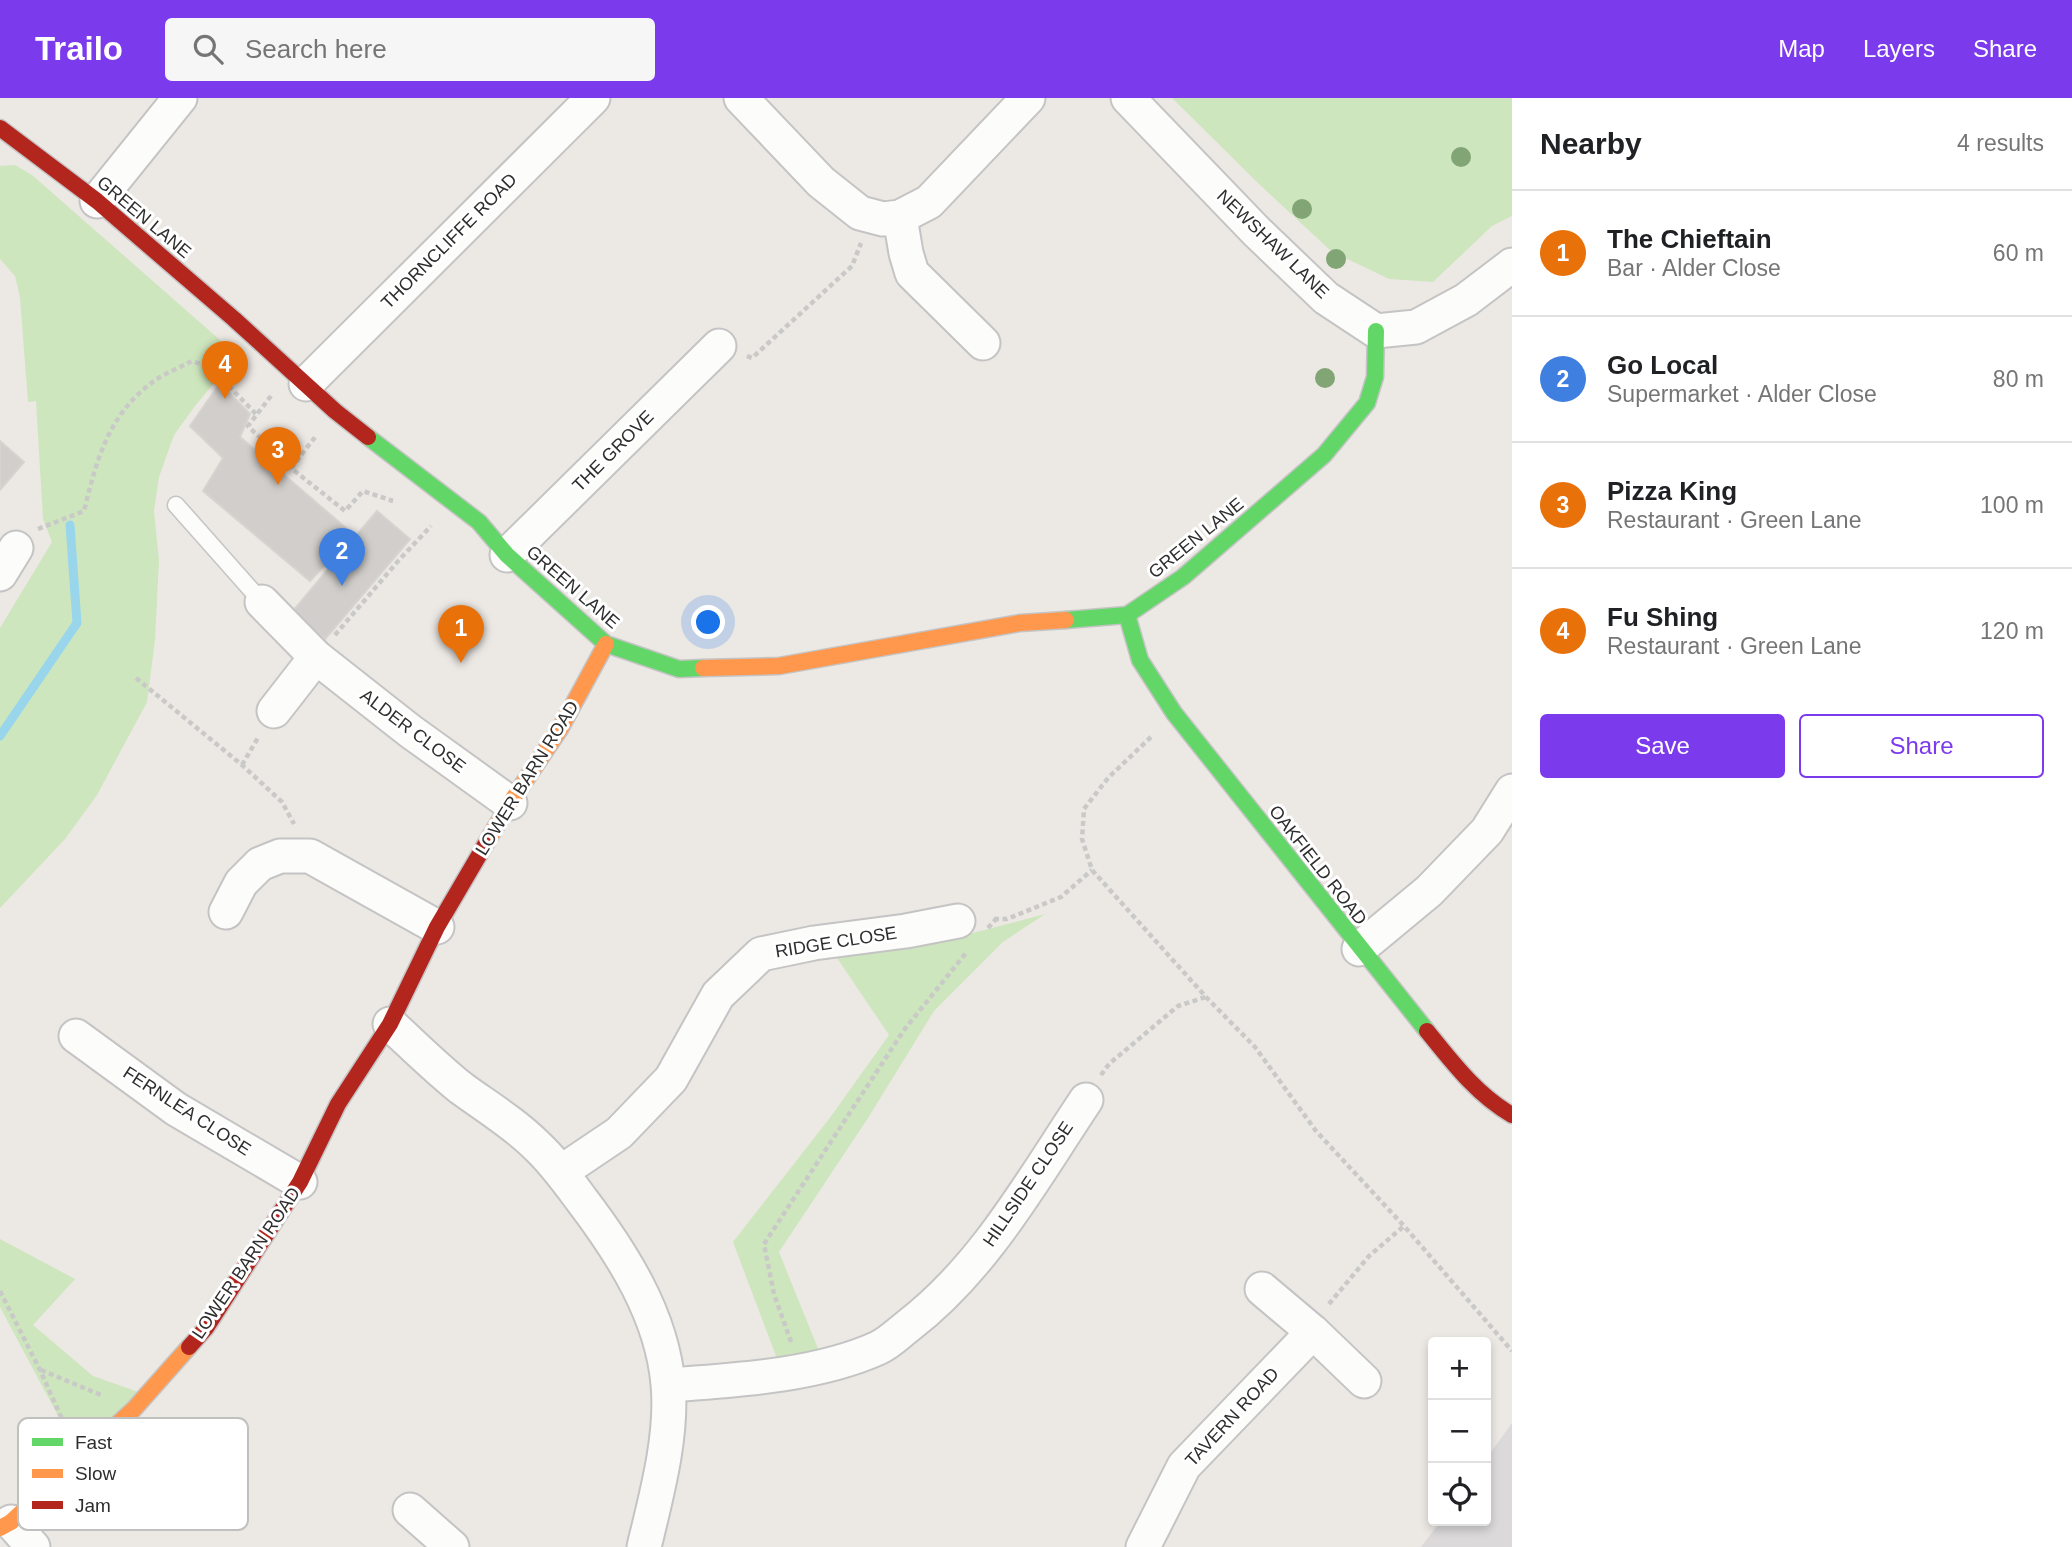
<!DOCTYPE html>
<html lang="en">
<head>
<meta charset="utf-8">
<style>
	:root { --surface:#fff; --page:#f6f6f6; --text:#202124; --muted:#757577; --line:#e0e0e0; --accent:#7c3aed }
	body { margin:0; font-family:Helvetica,sans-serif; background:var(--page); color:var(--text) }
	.controls { position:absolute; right:21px; bottom:21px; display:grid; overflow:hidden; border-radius:7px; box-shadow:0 4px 10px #0003 }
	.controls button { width:63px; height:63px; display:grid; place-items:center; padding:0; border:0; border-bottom:2px solid var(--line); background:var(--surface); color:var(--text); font:35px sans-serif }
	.you { position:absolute; left:709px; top:525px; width:24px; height:24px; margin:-18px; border:5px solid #fff; border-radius:50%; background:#1a73e8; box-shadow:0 0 0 10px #1a73e833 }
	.badge { display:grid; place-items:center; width:46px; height:46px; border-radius:50%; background:var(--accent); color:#fff; font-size:23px; font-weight:700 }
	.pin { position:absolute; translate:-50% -58px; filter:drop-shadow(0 2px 4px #0008) }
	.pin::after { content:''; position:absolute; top:37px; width:24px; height:21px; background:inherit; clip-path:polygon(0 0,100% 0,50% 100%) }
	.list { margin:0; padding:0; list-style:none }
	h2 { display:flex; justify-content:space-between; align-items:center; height:91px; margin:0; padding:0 28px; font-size:30px }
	h2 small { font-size:23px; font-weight:400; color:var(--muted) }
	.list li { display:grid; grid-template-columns:46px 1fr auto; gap:21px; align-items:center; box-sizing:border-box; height:126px; padding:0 28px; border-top:2px solid var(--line) }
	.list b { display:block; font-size:26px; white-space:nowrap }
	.list p { margin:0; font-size:23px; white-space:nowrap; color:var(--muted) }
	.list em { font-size:23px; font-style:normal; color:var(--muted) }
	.actions { display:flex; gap:14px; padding:21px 28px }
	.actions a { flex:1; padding:16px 0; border:2px solid var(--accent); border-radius:7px; text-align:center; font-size:24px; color:var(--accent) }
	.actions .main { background:var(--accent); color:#fff }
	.icon { flex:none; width:38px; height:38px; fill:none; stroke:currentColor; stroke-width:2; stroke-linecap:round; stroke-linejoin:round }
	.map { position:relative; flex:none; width:1512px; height:1449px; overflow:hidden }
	header { display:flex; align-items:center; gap:42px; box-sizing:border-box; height:98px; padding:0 35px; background:var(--accent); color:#fff }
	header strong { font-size:33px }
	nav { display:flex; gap:38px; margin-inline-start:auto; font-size:24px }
	.search { width:490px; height:63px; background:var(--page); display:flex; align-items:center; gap:18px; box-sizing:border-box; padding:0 24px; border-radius:7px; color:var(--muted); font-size:26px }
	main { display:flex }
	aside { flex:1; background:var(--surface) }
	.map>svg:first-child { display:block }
	.industrial { fill:#dcd9db }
	.green { fill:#cee6be }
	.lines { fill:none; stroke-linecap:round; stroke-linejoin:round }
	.stream { stroke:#99d6ec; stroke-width:9 }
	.building { fill:#d1cecb; stroke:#d7d4d0; stroke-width:2 }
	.lane-casing { stroke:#c5c4c5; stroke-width:19 }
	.street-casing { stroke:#c5c4c5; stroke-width:37 }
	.fast-casing { stroke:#c5c4c5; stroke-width:19 }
	.slow-casing { stroke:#c5c4c5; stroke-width:19 }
	.jam-casing { stroke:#c5c4c5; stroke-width:19 }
	.path { stroke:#c9c9c8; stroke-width:4.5; stroke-dasharray:5 3.5; stroke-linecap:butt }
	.lane { stroke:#fcfcfb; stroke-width:16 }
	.street { stroke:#fcfcfb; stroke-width:33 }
	.fast { stroke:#63d668; stroke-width:16 }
	.slow { stroke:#ff974d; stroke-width:16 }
	.jam { stroke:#b3261e; stroke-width:16 }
	.tree { fill:#82a575 }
	.labels { text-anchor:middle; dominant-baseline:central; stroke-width:6; stroke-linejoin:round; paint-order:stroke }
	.street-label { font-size:18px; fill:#2e2e2e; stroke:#fff }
	.key { fill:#fff; stroke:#c0c0c0; stroke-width:2 }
	.key-label { font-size:19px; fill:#2e2e2e }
</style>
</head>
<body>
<header>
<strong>Trailo</strong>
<div class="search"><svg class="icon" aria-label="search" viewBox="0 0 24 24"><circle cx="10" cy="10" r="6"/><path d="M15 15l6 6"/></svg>Search here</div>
<nav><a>Map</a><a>Layers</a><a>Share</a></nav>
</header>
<main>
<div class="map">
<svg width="1512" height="1449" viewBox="0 0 1512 1449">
	<rect width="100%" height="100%" fill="#ece8e4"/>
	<path class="industrial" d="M1512 1325V1449H1421L1441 1423H1486V1361Z"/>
	<g class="green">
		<path d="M1172 0H1512V118L1492 128 1433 184 1389 181 1331 153 1259 86Z"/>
		<path d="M15 67 32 77 237 257 195 308 174 337 159 379 154 413 159 463 155 542 147 604 97 697 65 741 0 810V530L52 444 43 421 36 303 28 304 20 199 15 178 0 161V68Z"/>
		<path d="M1045 816 1003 844 934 913 868 1020 779 1154 825 1268 782 1274 733 1144 829 1021 889 937 835 857 973 835Z"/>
		<path d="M0 1141 75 1181 33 1227 93 1278 147 1297 80 1359 0 1209Z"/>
	</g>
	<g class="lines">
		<path class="stream" d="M0 638 77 525 70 427"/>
	</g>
	<g class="building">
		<path d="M220 285 250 316 240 339 353 436 310 483 203 393 223 360 190 328Z"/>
		<path d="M0 343 24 364 0 392Z"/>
		<path d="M377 413 410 441 325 541 292 514Z"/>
	</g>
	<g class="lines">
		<g class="lane-casing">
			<path id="lane" d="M176 407 262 504"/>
		</g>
		<g class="street-casing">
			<g id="street">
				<path d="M741 0 821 84 860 115 883 121 900 119 929 104 1028 0"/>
				<path d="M1128 0 1257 134 1326 200 1376 233 1416 229 1466 202 1512 167"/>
				<path d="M97 103 180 0"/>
				<path d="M900 119 906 155 912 175 983 245"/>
				<path d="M306 286 593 0"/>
				<path d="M507 457 719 248"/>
				<path d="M0 476 16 450"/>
				<path d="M262 504 316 559 410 633 510 705"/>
				<path d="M274 613 316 559"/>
				<path d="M226 814 241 785 260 766 280 758H310L437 829"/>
				<path d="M1359 851 1429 793 1487 733 1512 693"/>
				<path d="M390 926C413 947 436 970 461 990 487 1009 514 1025 537 1048 554 1064 567 1082 581 1101 622 1155 662 1217 668 1286 673 1338 656 1399 644 1449"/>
				<path d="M76 938 176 1011 300 1084"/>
				<path d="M561 1074 619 1035 671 981 718 897 761 856 814 845 906 833 958 823"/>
				<path d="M1262 1191 1313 1234 1364 1283"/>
				<path d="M669 1287C736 1282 816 1278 878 1250 889 1245 899 1235 908 1228 985 1169 1033 1081 1086 1002"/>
				<path d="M410 1412 452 1449"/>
				<path d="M11 1424 33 1449"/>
				<path d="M1143 1449 1184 1368 1313 1234"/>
			</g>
		</g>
		<g class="fast-casing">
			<g id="fast">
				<path d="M368 339 479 424 507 457 606 546 679 571 703 570"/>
				<path d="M1127 517 1140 562 1174 615 1427 933"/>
				<path d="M1066 522 1127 517 1183 479 1324 357 1367 305 1375 279 1376 233"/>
			</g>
		</g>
		<g class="slow-casing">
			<g id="slow">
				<path d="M703 570 779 568 1020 525 1066 522"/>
				<path d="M485 747 510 705 560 631 606 546"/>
				<path d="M0 1430 11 1424 134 1311 189 1249"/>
			</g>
		</g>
		<g class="jam-casing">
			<g id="jam">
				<path d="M0 30 97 103 234 221 335 313 368 339"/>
				<path d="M1427 933C1452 964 1477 997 1512 1017"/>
				<path d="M189 1249 206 1230 300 1084 338 1006 390 926 437 829 485 747"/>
			</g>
		</g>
		<g class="path">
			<path d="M747 258 752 260 852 168 861 145"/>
			<path d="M271 298 248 328 291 370 345 413 363 393 393 403"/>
			<path d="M291 370 316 338"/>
			<path d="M38 431 84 413C97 360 109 314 157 281 168 274 181 269 192 263L211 270 256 316"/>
			<path d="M335 537 399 462 431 428"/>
			<path d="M136 580 242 667 282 704 294 726"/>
			<path d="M1151 639 1108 680 1084 711 1082 741 1092 772 1206 899 1255 949 1316 1033 1404 1128 1512 1253"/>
			<path d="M242 667 259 638"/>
			<path d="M994 821H1007L1061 799 1092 772"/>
			<path d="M988 830 996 821"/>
			<path d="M1101 977 1109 966 1178 908 1206 899"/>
			<path d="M0 1193 40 1272 66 1330"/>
			<path d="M1329 1206 1369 1158 1404 1128"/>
			<path d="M791 1244 774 1196 764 1146 904 932 966 855"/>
			<path d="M41 1272 101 1297"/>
		</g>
		<use href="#lane" class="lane"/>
		<use href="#street" class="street"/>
		<use href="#fast" class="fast"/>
		<use href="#slow" class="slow"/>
		<use href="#jam" class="jam"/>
	</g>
	<g class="tree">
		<circle cx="1461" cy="59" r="10"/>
		<circle cx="1302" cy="111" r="10"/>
		<circle cx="1336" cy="161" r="10"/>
		<circle cx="1325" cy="280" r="10"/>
	</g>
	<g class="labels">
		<g class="street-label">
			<text transform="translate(144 119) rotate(40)">GREEN LANE</text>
			<text transform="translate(449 143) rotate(-45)">THORNCLIFFE ROAD</text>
			<text transform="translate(1273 146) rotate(44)">NEWSHAW LANE</text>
			<text transform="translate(613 353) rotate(-45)">THE GROVE</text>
			<text transform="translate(1196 440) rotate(-39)">GREEN LANE</text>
			<text transform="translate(573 489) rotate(41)">GREEN LANE</text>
			<text transform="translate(413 633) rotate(37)">ALDER CLOSE</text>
			<text transform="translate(527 680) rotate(-58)">LOWER BARN ROAD</text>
			<text transform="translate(1318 767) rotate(52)">OAKFIELD ROAD</text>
			<text transform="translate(836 844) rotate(-9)">RIDGE CLOSE</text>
			<text transform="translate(187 1013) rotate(33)">FERNLEA CLOSE</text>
			<text transform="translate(1028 1086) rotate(-56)">HILLSIDE CLOSE</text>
			<text transform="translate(246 1165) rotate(-56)">LOWER BARN ROAD</text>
			<text transform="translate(1232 1319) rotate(-47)">TAVERN ROAD</text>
		</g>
	</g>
	<rect x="18" y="1320" width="230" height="112" rx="10" class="key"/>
	<rect x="32" y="1340" width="31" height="8" fill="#63d668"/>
	<rect x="32" y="1371" width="31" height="9" fill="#ff974d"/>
	<rect x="32" y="1403" width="31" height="8" fill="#b3261e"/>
	<g class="key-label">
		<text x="75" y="1351">Fast</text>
		<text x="75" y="1382">Slow</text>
		<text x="75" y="1414">Jam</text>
	</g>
</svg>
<div class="controls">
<button>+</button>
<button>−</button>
<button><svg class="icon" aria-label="locate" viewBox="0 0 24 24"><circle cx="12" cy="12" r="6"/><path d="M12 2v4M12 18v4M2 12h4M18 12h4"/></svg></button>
</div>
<div class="you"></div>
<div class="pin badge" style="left:461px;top:565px;background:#e8710a">1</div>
<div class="pin badge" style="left:342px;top:488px;background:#3f7fe0">2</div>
<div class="pin badge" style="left:278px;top:387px;background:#e8710a">3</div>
<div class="pin badge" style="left:225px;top:301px;background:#e8710a">4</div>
</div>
<aside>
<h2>Nearby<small>4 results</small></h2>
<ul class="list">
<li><span class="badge" style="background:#e8710a">1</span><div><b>The Chieftain</b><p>Bar · Alder Close</p></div><em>60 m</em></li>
<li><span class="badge" style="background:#3f7fe0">2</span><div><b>Go Local</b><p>Supermarket · Alder Close</p></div><em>80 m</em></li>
<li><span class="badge" style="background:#e8710a">3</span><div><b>Pizza King</b><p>Restaurant · Green Lane</p></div><em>100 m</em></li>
<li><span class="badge" style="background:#e8710a">4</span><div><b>Fu Shing</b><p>Restaurant · Green Lane</p></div><em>120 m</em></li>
</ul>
<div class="actions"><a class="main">Save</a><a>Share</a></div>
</aside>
</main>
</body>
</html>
